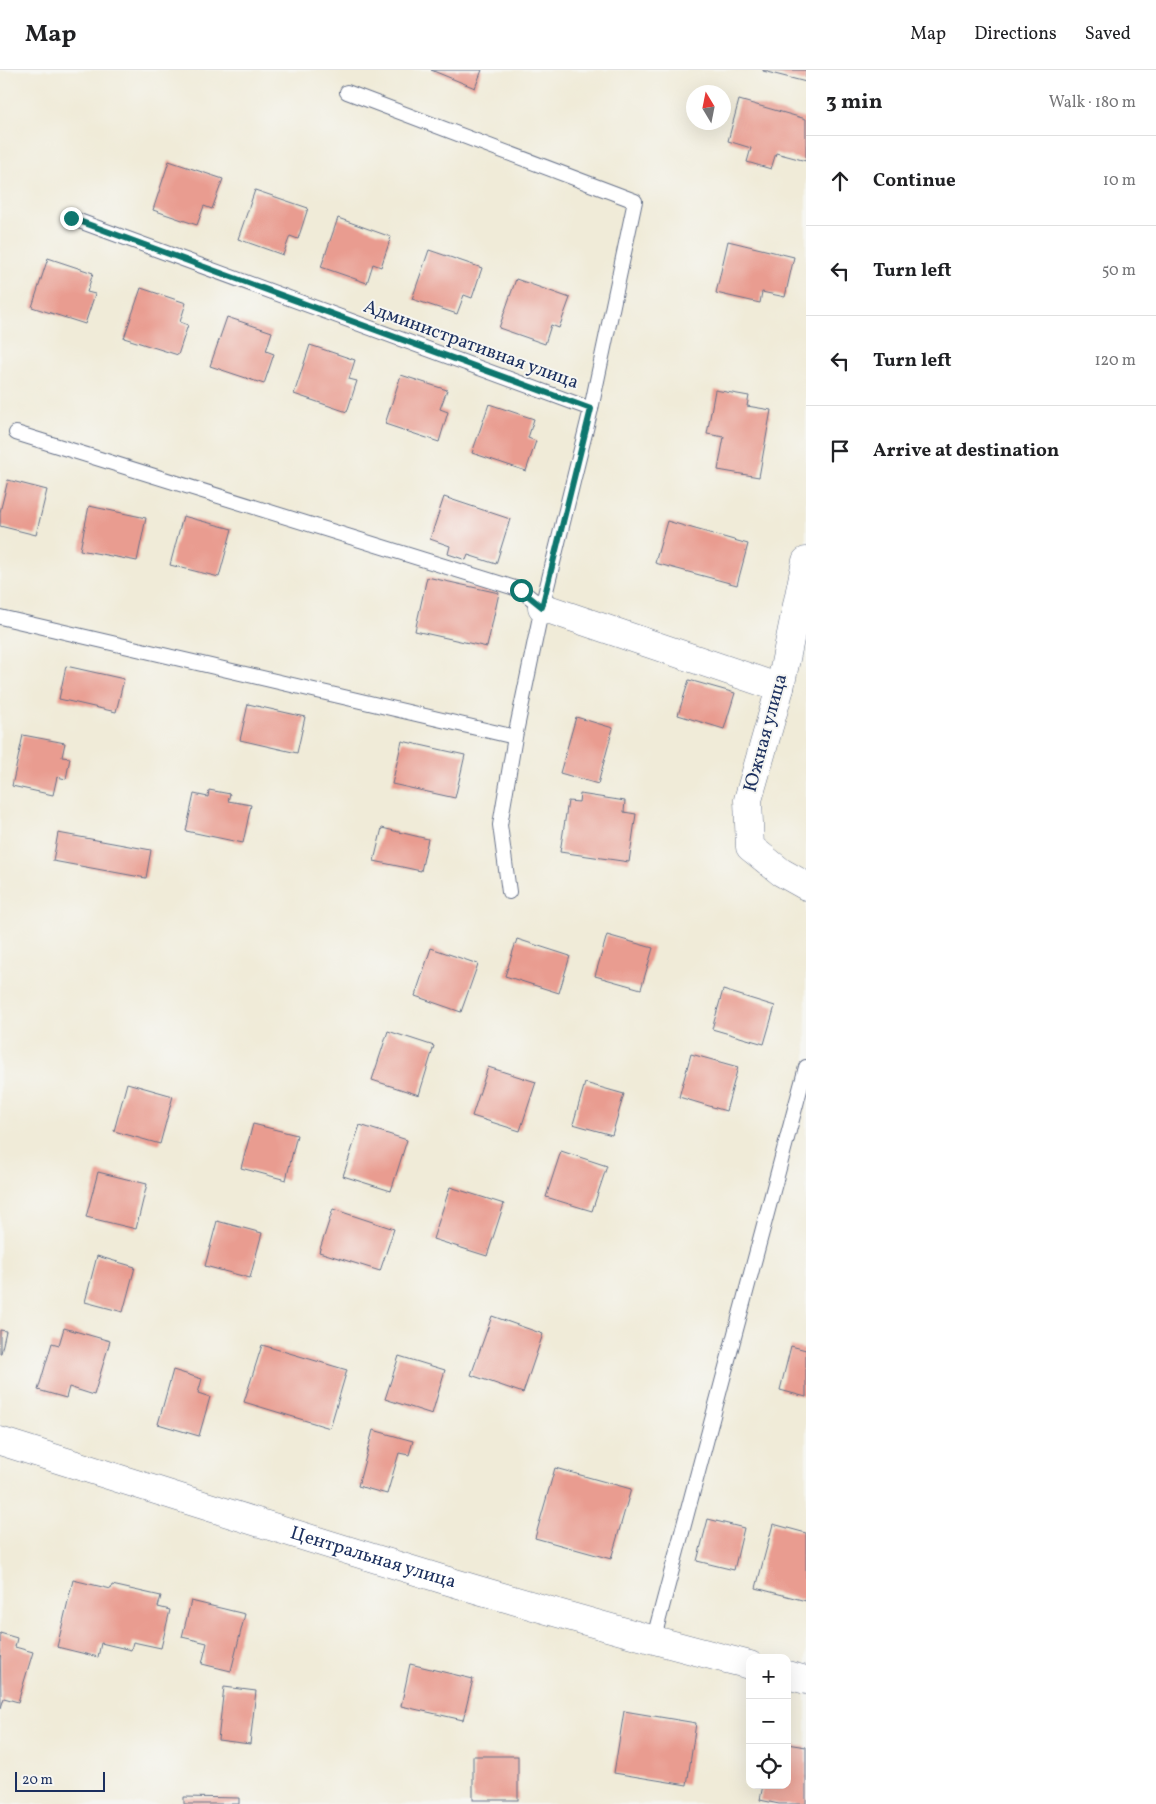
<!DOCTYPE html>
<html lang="en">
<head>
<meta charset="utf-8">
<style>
	:root { --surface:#fff; --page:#f6f6f6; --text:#202124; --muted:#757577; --line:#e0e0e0 }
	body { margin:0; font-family:Vollkorn,serif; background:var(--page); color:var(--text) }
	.controls { position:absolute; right:15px; bottom:15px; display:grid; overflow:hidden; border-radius:10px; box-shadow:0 5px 20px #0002 }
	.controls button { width:45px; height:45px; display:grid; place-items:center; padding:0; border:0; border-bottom:1px solid var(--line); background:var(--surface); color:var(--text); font:25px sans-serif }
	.compass { position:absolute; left:686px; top:15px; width:45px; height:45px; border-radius:50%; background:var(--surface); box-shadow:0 5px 20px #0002; rotate:350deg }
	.scale { position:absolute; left:15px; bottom:12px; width:90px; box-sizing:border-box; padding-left:5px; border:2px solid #1b2f5e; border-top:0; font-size:14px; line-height:18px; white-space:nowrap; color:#1b2f5e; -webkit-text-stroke:4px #f6f6f2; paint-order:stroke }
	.stop { position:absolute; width:15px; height:15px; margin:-11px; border:4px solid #0f766e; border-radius:50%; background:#fff }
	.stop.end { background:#0f766e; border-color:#fff; box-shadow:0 1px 5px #0008 }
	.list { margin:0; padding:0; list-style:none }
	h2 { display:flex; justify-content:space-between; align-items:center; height:65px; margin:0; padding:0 20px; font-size:21px }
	h2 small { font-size:16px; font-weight:400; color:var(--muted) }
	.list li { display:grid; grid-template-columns:32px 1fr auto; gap:15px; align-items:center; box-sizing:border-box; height:90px; padding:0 20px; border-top:1px solid var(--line) }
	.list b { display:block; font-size:19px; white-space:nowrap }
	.list em { font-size:16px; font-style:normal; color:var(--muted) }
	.icon { flex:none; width:28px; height:28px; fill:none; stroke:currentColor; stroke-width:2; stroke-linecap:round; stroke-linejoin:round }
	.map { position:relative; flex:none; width:806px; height:1734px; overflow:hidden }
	header { display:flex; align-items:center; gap:30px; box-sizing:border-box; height:70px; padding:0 25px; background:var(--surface); border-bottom:1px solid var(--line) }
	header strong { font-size:24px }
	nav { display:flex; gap:28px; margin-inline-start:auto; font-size:18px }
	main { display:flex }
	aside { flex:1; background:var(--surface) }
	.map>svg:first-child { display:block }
	.building { fill:#e99c90 }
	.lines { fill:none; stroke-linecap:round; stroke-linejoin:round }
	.service-casing { stroke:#667189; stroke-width:16 }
	.minor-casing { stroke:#667189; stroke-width:29 }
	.service { stroke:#fff; stroke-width:14 }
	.minor { stroke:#fff; stroke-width:28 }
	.route { stroke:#0f766e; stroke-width:6 }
	.labels { text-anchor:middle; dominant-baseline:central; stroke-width:4; stroke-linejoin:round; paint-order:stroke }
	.street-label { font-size:19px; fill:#1b2f5e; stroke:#f6f6f2 }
</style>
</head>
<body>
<header>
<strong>Map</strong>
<nav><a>Map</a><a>Directions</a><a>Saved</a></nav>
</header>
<main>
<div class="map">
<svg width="806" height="1734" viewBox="0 0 806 1734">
	<rect width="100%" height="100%" fill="#f6f6f2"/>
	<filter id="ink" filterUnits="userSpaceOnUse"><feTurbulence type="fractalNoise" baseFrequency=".02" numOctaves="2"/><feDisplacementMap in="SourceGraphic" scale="10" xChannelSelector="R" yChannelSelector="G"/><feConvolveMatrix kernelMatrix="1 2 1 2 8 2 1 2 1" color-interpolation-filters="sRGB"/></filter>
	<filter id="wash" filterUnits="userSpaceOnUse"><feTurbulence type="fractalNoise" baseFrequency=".0096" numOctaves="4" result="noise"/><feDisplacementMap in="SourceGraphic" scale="20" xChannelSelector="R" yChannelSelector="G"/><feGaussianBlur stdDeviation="1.12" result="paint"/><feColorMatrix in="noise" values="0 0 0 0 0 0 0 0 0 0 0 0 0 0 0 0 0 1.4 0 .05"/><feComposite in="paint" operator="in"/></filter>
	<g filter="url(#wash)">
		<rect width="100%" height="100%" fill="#f0ebd8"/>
		<g id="blocks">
			<g class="building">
				<path d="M431 0H482L475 18Z"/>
				<path d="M763 0H806V12L763 1Z"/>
				<path d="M739 30 806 49V91L776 83 771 99 747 92 751 78 728 71Z"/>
				<path d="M169 91 223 109 212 139 204 136 197 155 153 140Z"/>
				<path d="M255 120 308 138 298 169 290 166 283 185 238 169Z"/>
				<path d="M338 148 391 167 381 197 373 194 367 213 321 197Z"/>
				<path d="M728 171 794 187 785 227 762 222 760 233 716 223Z"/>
				<path d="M429 180 482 198 472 228 464 225 457 244 412 229Z"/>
				<path d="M48 188 93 203 87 222 95 224 85 254 32 237Z"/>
				<path d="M516 209 570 228 559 258 551 255 545 274 499 258Z"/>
				<path d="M141 218 186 233 180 252 188 255 178 285 124 268Z"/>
				<path d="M227 247 272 262 266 281 274 284 264 314 210 296Z"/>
				<path d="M310 275 355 290 349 309 357 311 347 342 294 324Z"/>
				<path d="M401 305 447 320 440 339 448 342 439 372 385 354Z"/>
				<path d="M715 320 749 326 747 336 771 340 759 407 718 400 724 367 707 364Z"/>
				<path d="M489 334 534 349 528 368 536 371 526 401 472 383Z"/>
				<path d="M8 410 47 420 36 465 0 456V442Z"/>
				<path d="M444 427 510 449 496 494 468 485 466 490 448 484 450 476 430 469Z"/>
				<path d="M89 436 146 448 137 491 80 480Z"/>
				<path d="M183 446 232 459 219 507 170 495Z"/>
				<path d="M667 451 748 474 737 515 655 493Z"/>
				<path d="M427 507 499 523 487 577 415 561Z"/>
				<path d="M66 596 124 609 116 642 59 629Z"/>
				<path d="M689 610 735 623 724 659 678 645Z"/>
				<path d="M248 634 305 647 297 683 240 670Z"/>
				<path d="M576 647 613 658 598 714 560 703Z"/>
				<path d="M23 665 65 673 62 687 70 688 66 709 57 707 53 725 12 716Z"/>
				<path d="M402 671 465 685 455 728 392 714Z"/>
				<path d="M209 720 230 724 228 731 251 735 243 773 186 761 194 724 208 727Z"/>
				<path d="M580 724 625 731 624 742 636 744 629 792 560 782 568 731 579 732Z"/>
				<path d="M382 758 428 769 421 801 374 791Z"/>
				<path d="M58 763 151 780 146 808 53 791Z"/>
				<path d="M607 865 653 878 641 919 595 906Z"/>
				<path d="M517 869 570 886 559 923 505 906Z"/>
				<path d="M431 878 478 894 461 942 415 926Z"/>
				<path d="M723 920 775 936 764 974 712 959Z"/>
				<path d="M388 961 434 976 419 1025 372 1010Z"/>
				<path d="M691 984 738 997 726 1041 679 1027Z"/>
				<path d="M488 997 536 1012 520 1061 472 1046Z"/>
				<path d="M127 1013 173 1026 160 1074 114 1061Z"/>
				<path d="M585 1013 624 1024 612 1065 573 1054Z"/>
				<path d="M253 1054 297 1065 286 1110 241 1098Z"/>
				<path d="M360 1055 407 1070 391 1121 343 1106Z"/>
				<path d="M561 1081 607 1096 592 1141 546 1127Z"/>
				<path d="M98 1102 147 1114 136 1159 86 1147Z"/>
				<path d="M450 1117 504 1134 487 1186 433 1169Z"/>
				<path d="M333 1139 394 1159 380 1201 319 1182Z"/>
				<path d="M217 1151 262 1163 250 1208 205 1196Z"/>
				<path d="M97 1186 135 1197 123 1242 85 1232Z"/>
				<path d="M492 1246 543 1264 523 1323 471 1305Z"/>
				<path d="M64 1258 110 1271 94 1325 69 1317 66 1328 38 1320 52 1273 59 1275Z"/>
				<path d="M0 1260 6 1261 1 1283H0Z"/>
				<path d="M262 1275 347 1300 330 1358 244 1332Z"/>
				<path d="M791 1276 806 1280V1327L780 1320Z"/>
				<path d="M399 1286 445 1300 432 1344 385 1329Z"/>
				<path d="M173 1300 202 1309 198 1323 210 1327 199 1366 158 1354Z"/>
				<path d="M373 1360 413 1371 409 1385 399 1383 387 1424 358 1416Z"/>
				<path d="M555 1398 631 1419 611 1489 535 1468Z"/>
				<path d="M708 1449 744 1458 734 1500 697 1491Z"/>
				<path d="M773 1454 806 1463V1531L756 1518Z"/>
				<path d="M73 1510 111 1519 112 1515 161 1526 158 1537 170 1540 161 1578 133 1572 131 1580 101 1573 98 1587 57 1577Z"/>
				<path d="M191 1531 245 1544 231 1601 202 1594 207 1573 182 1567Z"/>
				<path d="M0 1563 17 1568 15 1577 33 1582 18 1632 4 1628 1 1638Z"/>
				<path d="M410 1594 473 1609 463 1650 401 1636Z"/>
				<path d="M224 1617 256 1621 250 1674 218 1670Z"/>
				<path d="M624 1641 696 1653 687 1715 614 1703Z"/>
				<path d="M787 1674 806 1677V1734H779L760 1730 763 1715H787Z"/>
				<rect x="473" y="1686" width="45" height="44"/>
				<path d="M184 1727 239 1728V1734H184Z"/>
			</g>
		</g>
	</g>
	<g filter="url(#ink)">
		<use href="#blocks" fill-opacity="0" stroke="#667189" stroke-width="1"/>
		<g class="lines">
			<g class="service-casing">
				<g id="service">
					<path d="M347 22 635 131 591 339"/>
					<path d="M71 148 591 339 542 537 515 667 500 755 509 822"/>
					<path d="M16 363 521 520 542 537"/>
					<path d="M0 547 515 667"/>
					<path d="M653 1571 806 997"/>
				</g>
			</g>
			<g class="minor-casing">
				<g id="minor">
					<path d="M806 491 780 618 748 730 750 777 781 802 806 816"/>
					<path d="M542 537 780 618"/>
					<path id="s1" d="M0 1371C249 1449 497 1531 750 1595"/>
					<path d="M787 1605 806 1610"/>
				</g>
			</g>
			<use href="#service" class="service"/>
			<use href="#minor" class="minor"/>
		</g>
	</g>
	<g class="lines" filter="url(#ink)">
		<path class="route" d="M71 148 591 339 542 537 521 520"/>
	</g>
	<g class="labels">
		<g class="street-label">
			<text transform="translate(471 275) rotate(20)">Административная улица</text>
			<text transform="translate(766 663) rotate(-75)">Южная улица</text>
			<text stroke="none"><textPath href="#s1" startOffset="391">Центральная улица</textPath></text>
		</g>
	</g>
</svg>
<div class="controls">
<button>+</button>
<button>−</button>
<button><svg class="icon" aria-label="locate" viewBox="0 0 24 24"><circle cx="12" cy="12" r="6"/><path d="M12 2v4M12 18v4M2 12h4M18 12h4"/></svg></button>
</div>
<svg class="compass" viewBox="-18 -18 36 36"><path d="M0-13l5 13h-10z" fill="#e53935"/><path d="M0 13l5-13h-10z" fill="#757577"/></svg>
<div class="scale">20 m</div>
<div class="stop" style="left:521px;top:520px"></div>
<div class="stop end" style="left:71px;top:148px"></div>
</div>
<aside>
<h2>3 min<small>Walk · 180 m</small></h2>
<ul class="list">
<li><svg class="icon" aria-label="ahead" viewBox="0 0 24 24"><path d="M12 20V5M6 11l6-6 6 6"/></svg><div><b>Continue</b></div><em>10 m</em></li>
<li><svg class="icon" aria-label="left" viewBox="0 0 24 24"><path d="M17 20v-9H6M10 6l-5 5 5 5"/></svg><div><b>Turn left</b></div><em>50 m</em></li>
<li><svg class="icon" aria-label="left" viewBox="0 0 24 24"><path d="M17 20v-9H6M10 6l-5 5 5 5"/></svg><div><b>Turn left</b></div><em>120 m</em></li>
<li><svg class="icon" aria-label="arrive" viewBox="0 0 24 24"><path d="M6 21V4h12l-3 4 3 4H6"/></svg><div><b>Arrive at destination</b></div></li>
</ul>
</aside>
</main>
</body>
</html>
